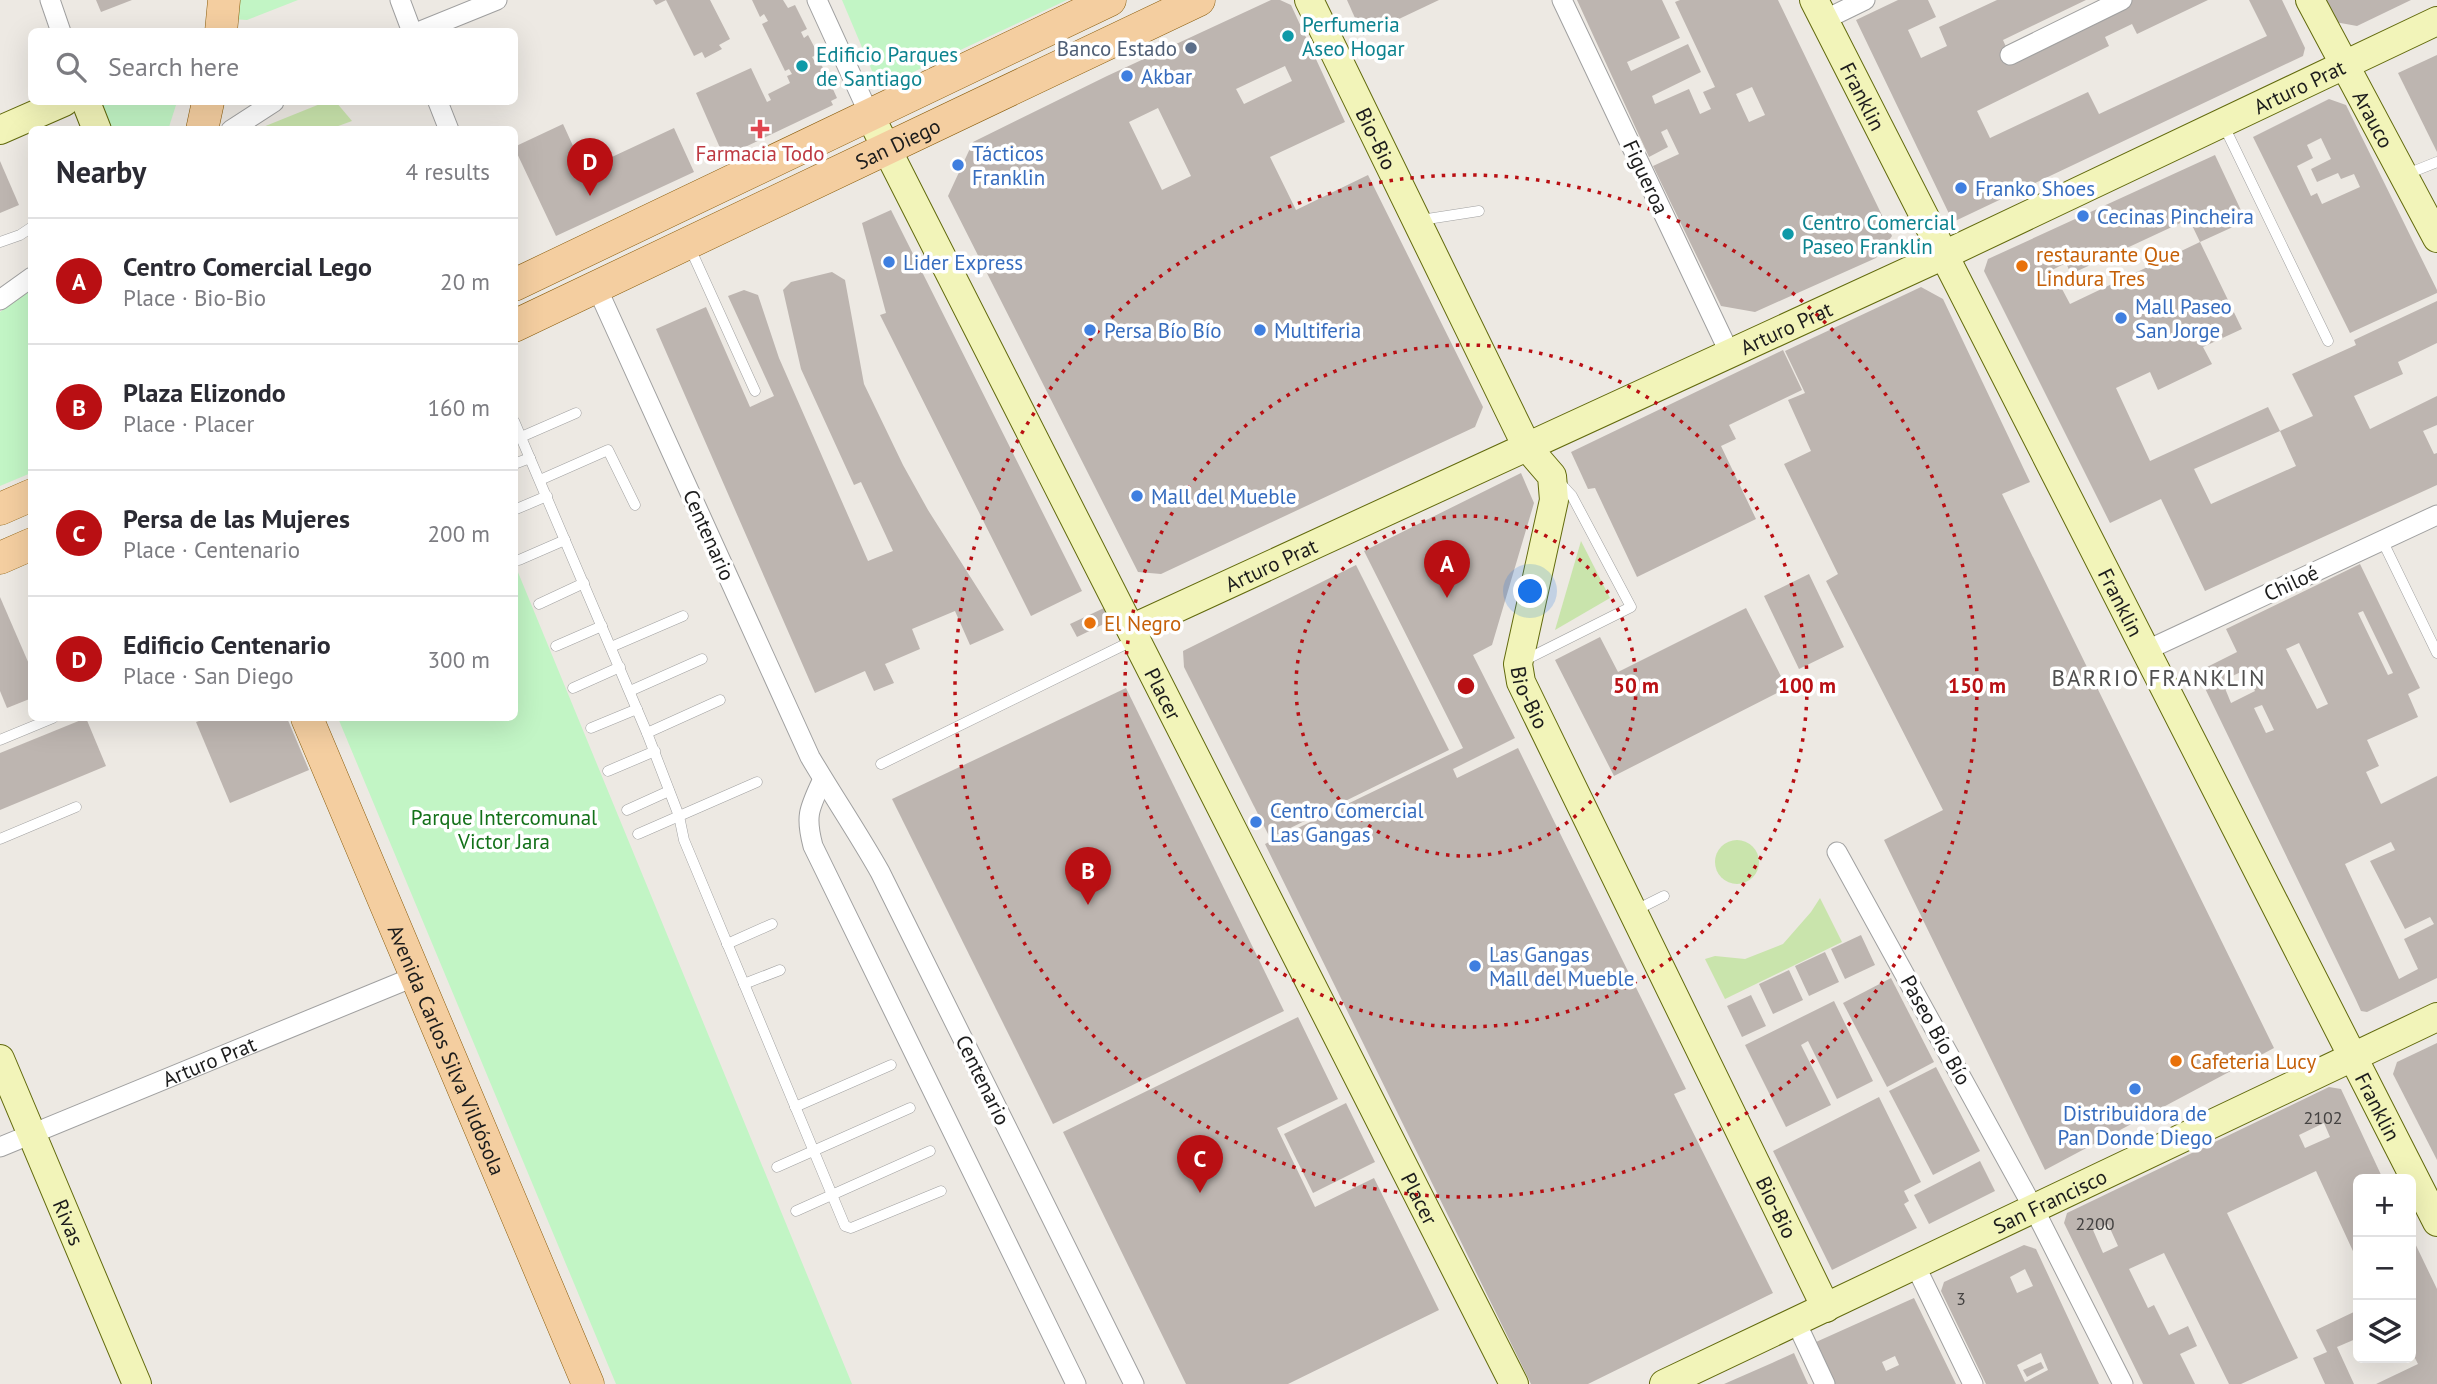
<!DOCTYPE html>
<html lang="en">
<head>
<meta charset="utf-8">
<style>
	:root { --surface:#fff; --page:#f7f7f7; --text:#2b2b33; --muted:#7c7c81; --line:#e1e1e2; --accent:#b90f13 }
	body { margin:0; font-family:"PT Sans",sans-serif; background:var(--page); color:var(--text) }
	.controls { position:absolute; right:21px; bottom:21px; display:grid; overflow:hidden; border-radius:10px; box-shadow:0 7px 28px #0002 }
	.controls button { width:63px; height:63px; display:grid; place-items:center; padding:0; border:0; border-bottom:2px solid var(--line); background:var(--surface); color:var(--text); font:35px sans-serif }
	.you { position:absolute; left:1531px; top:592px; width:24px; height:24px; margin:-18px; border:5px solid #fff; border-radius:50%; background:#1a73e8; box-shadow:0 0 0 10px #1a73e833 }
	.badge { display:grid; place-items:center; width:46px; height:46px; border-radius:50%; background:var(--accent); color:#fff; font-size:23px; font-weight:700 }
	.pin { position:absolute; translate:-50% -58px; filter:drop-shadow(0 2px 4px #0008) }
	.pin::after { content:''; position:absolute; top:37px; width:24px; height:21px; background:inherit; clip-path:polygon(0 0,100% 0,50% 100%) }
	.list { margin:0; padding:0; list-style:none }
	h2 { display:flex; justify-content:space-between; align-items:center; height:91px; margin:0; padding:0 28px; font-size:30px }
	h2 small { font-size:23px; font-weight:400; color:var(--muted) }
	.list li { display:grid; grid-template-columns:46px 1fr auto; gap:21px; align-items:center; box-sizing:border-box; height:126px; padding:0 28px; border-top:2px solid var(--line) }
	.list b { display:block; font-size:26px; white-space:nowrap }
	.list p { margin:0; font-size:23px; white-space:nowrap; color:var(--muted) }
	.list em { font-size:23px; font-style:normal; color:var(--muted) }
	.icon { flex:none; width:38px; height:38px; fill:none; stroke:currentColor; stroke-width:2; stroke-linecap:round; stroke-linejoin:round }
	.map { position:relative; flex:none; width:2437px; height:1384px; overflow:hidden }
	.search { position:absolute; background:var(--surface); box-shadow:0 7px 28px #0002; left:28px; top:28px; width:490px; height:77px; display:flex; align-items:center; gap:18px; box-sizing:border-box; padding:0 24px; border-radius:10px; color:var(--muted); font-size:26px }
	.panel { position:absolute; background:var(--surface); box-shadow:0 7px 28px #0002; left:28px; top:126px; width:490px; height:595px; border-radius:10px }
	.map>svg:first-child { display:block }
	.grass { fill:#c9e4ac }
	.park { fill:#c2f5c5 }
	.building { fill:#bdb5b0; fill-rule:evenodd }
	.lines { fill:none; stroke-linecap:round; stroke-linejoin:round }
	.lane-casing { stroke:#a0a0a0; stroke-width:11 }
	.street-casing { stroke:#a0a0a0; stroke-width:21 }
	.secondary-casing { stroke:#626a0d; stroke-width:30 }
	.primary-casing { stroke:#895c0b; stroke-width:33 }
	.lane { stroke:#fff; stroke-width:10 }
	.street { stroke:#fff; stroke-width:19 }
	.secondary { stroke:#f2f4b9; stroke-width:28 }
	.primary { stroke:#f4cea0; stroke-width:32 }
	.ring { fill:none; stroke:#b90f13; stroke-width:3.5; stroke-dasharray:3.5 7 }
	.culture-dot { fill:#0f9aa8; stroke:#fff; stroke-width:2.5 }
	.service-dot { fill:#5c6f8a; stroke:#fff; stroke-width:2.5 }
	.shop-dot { fill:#3f7fe0; stroke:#fff; stroke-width:2.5 }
	.health-dot { fill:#e0444e; stroke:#fff; stroke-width:2.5 }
	.food-dot { fill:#e8710a; stroke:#fff; stroke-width:2.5 }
	.labels { text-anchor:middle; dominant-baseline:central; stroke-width:7; stroke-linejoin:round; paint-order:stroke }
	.number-label { font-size:18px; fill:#444241 }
	.culture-label { font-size:21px; fill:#0d838f; stroke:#fff; text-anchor:start }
	.service-label { font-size:21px; fill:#4e5e75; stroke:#fff; text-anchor:end }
	.shop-label { font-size:21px; fill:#366cbe; stroke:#fff; text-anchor:start }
	.street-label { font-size:21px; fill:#1c1c1c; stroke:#fff }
	.health-label { font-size:21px; fill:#be3a42; stroke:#fff }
	.food-label { font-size:21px; fill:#c56008; stroke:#fff; text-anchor:start }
	.park-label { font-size:21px; fill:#137119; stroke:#fff }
	.neighbourhood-label { font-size:23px; letter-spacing:2px; fill:#4f4f4f; stroke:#fff }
	.centre { fill:#b90f13; stroke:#fff; stroke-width:3.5 }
	.ring-label { font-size:21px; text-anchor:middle; font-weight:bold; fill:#b90f13; stroke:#fff; stroke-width:7; stroke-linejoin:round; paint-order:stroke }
</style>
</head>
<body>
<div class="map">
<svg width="2437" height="1384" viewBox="0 0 2437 1384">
	<rect width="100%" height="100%" fill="#ede9e3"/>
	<g class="grass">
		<path d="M325 102H336L352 121 330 129H258Z"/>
		<path d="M1581 541 1610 598 1555 630Z"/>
		<circle cx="1737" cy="862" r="22"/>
		<path d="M1820 898 1842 942 1725 999 1705 959 1715 956 1745 959 1783 944 1811 912Z"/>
	</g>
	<g class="park">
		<path d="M233 0H298L247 20 232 19Z"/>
		<path d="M842 0H1067L892 82 875 78Z"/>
		<path d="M93 102H177L168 130 104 129Z"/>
		<path d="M31 289V473L0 486V312Z"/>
		<path d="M515 565 852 1384H616L338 718H514Z"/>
	</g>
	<g class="building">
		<path d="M96 0H132L101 12Z"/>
		<path d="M653 0H710L730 39 719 45 722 49 705 58 702 52 694 56 666 0 656 5Z"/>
		<path d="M752 0H783L788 8 795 5 807 29 801 32 804 38 808 35 818 54 812 57 815 62 819 60 830 82 824 85 827 90 832 87 837 98 831 101 833 105 724 157 696 93 751 68 767 102 771 100 768 94 790 83 787 76 792 74 789 69 785 71 762 24 768 21 764 14 760 17Z"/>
		<path d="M1271 0H1280L1291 5 1345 122 1270 157 1296 210 1368 175 1483 407 1475 427 1161 574 1138 572 948 196 973 142 1107 76ZM1285 66 1292 81 1244 104 1236 89ZM1158 108 1191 176 1162 190 1129 122Z"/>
		<path d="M1347 0H1439L1363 36Z"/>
		<path d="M1577 0H1662L1680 38 1627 62 1631 71 1688 44 1701 72 1652 96 1655 104 1689 89 1700 114 1711 109 1703 92 1715 87 1675 2 1680 0H1778L1892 236 1876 258 1755 312 1721 306 1653 166 1679 154 1667 129 1661 132 1668 147 1649 157ZM1752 87 1765 115 1749 122 1736 94Z"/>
		<path d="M1898 0H1928L1936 17 1908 30 1921 58 1947 46 1939 27 1997 0H2086L2003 40 2011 58 2129 0H2208L2137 34 2132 24 2105 37 2109 46 1977 111 1990 138 2088 92 2099 114 2267 36 2249 0H2282L2305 48 2303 56 1953 222 1856 20Z"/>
		<path d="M2324 0H2411L2357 26 2335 22Z"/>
		<path d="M2437 55V152L2398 73Z"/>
		<path d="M2329 99 2346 105 2437 290V293L2350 333 2253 137ZM2321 138 2331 159 2311 169 2317 182 2338 173 2341 179 2354 174 2360 187 2322 204 2317 193 2311 196 2297 166 2313 158 2307 145Z"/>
		<path d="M563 124 584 170 674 128 694 172 556 236 514 147Z"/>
		<path d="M2215 155 2246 221 2200 242 2242 329 2203 347 2212 364 2158 390 2150 372 2116 388 2150 461 2268 407 2280 431 2313 416 2292 374 2356 345 2354 340 2437 301V343L2398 362 2403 374 2354 396 2370 429 2437 396V425L2423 431 2434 454 2437 453V485L2205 591 2161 499 2110 523 1984 271 1988 259ZM2189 219 2200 242 2070 304 2052 270 2066 263 2071 274ZM2280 431 2296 466 2211 504 2194 469Z"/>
		<path d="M0 161 19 205 0 213Z"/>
		<path d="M891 210 1082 591 1031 616 880 315 886 313 862 223Z"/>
		<path d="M832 272 845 280 864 384 903 465 928 510 1004 630 970 645 955 611 912 629 920 649 885 664 894 683 874 691 865 671 815 693 656 329 706 307 750 407 774 396 728 296 744 290 758 295 779 358 868 561 893 551 861 482 854 485 801 369 783 290 791 282Z"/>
		<path d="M1921 287 1943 299 2030 482 2002 494 2274 1048 2045 1170 1884 840 1943 810 1826 581 1838 574 1784 464 1811 451 1788 400 1805 393 1785 351Z"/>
		<path d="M1783 350 1802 390 1729 425 1736 439 1721 446 1756 519 1637 577 1595 488 1588 489 1571 452Z"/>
		<path d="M1521 473 1534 503 1492 645 1473 655 1515 738 1453 769 1457 778 1518 748 1686 1089 1674 1094 1773 1293 1588 1384H1531L1265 844 1463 748 1364 551Z"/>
		<path d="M2360 564 2420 688 2408 694 2418 717 2367 740 2379 766 2366 772 2381 804 2437 776V978L2367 1012 2361 1011 2356 1000 2201 680 2207 667 2237 652 2226 629ZM2363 611 2393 673 2388 675 2358 613ZM2299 643 2328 704 2317 709 2286 649ZM2245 670 2255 691 2231 703 2222 681ZM2262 705 2274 730 2266 733 2254 708ZM2391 842 2395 850 2370 861 2405 929 2430 917 2434 924 2404 939 2418 969 2399 979 2345 864Z"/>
		<path d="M1356 565 1449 750 1270 838 1184 667 1183 651Z"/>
		<path d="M1809 574 1844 647 1799 669 1764 596Z"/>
		<path d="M0 597 32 671V698L7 708 0 691Z"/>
		<path d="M1104 608 1110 621 1077 637 1070 624Z"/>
		<path d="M1746 608 1787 688 1614 776 1555 660 1600 637 1618 672Z"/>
		<path d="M1126 688 1284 1011 1053 1124 892 799Z"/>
		<path d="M86 718 106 766 0 810V753Z"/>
		<path d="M208 718H287L309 770 230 803 196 722Z"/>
		<path d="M1861 935 1875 965 1845 979 1831 949Z"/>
		<path d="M1825 952 1839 982 1809 996 1795 966Z"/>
		<path d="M1789 970 1803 1000 1773 1014 1759 984Z"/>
		<path d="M1891 978 1934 1062 1887 1087 1843 1003Z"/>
		<path d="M1751 995 1766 1026 1742 1037 1727 1006Z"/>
		<path d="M1834 1001 1873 1081 1837 1099 1808 1041 1801 1045 1831 1105 1786 1127 1745 1045Z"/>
		<path d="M1298 1017 1338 1099 1277 1128 1315 1207 1374 1178 1439 1310 1288 1384H1186L1063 1132Z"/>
		<path d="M2437 1043V1160L2393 1074 2397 1062Z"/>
		<path d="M1936 1067 1980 1151 1933 1175 1889 1091Z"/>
		<path d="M2329 1087 2341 1089 2383 1179H2358V1262L2316 1171 2227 1213 2298 1358 2241 1384H2229L2164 1253 2129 1269 2148 1308 2154 1305 2169 1335 2188 1326 2197 1346 2180 1354 2195 1384H2143L2064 1223 2067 1213ZM2324 1123 2330 1137 2305 1148 2299 1135ZM2108 1224 2118 1246 2103 1253 2093 1230Z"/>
		<path d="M1879 1097 1921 1182 1904 1191 1909 1201 1904 1204 1917 1228 1832 1270 1773 1151Z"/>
		<path d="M1346 1103 1375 1162 1313 1193 1284 1134Z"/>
		<path d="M1980 1161 1995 1191 1929 1224 1914 1195Z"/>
		<path d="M2411 1235 2437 1289V1384H2376L2418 1364 2411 1350Z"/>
		<path d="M2024 1245 2036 1249 2099 1384H1986L1941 1291 1944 1282ZM2025 1269 2033 1286 2017 1293 2010 1277ZM2041 1353 2048 1370 2025 1382 2017 1365Z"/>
		<path d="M1914 1298 1956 1384H1835L1816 1342ZM1895 1356 1899 1365 1886 1371 1882 1362Z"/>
		<path d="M2358 1310V1338L2337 1347 2354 1384H2325L2313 1358 2327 1352 2316 1330Z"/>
		<path d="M1794 1353 1808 1384H1724L1772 1363Z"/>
		<path d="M2041 1362 2044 1368 2027 1377 2023 1370Z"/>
	</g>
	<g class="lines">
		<g class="lane-casing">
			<g id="lane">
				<path d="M2223 124 2328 341"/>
				<path d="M2407 174 2437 162"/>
				<path d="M1421 220 1479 211"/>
				<path d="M0 242 20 235 32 227"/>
				<path d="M690 248 755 391"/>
				<path d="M514 421 647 733 679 816 684 840 845 1226 851 1228 941 1191"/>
				<path d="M521 437 576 413"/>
				<path d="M514 464 530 458"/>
				<path d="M540 480 608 450 635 505"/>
				<path d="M514 510 547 496"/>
				<path d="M2382 540 2437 653"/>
				<path d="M519 560 565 540"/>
				<path d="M539 604 584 583"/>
				<path d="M556 646 602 626"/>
				<path d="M611 647 683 616"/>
				<path d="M1525 660 1631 607 1572 496 1560 483"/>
				<path d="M573 688 620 667"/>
				<path d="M630 691 702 659"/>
				<path d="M591 728 637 709"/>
				<path d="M647 733 720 700"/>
				<path d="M0 740 53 718"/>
				<path d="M881 764 1132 641"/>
				<path d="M608 771 655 751"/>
				<path d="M627 810 669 791"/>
				<path d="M638 834 757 782"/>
				<path d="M0 839 76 807"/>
				<path d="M1636 910 1664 896"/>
				<path d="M727 944 772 924"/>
				<path d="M744 984 780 970"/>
				<path d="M795 1107 891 1065"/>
				<path d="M777 1167 910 1108"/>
				<path d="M796 1211 930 1151"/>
			</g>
		</g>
		<g class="street-casing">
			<g id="street">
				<path d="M50 0 61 32"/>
				<path d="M400 0 412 32"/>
				<path d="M817 0 870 116"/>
				<path d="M1562 0 1730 354"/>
				<path d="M1824 20 1865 0"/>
				<path d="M418 32 497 0"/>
				<path d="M2010 55 2122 0"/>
				<path d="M438 102 449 130"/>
				<path d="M231 130 274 102"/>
				<path d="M597 288 810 757C833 796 858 833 880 872L1134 1384"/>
				<path d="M0 300 32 277"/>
				<path d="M2145 651 2437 515"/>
				<path d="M822 781C809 809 805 816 813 846L1076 1384"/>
				<path d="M1837 852 2034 1209 2123 1384"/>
				<path id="s1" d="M0 1147 416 976"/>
				<path d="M1915 1265 1973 1384"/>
				<path d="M1796 1322 1825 1384"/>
			</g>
		</g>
		<g class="secondary-casing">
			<g id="secondary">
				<path id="s2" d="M1309 0 1527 447 1552 476 1554 500 1518 664 1521 682 1826 1308"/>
				<path id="s3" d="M1814 0 2437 1222"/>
				<path id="s4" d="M2310 0 2437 238"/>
				<path d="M86 102 97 130"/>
				<path id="s5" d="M870 116 1514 1384"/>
				<path d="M0 130 64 102"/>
				<path id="s6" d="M1131 629 1944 255 2437 21"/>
				<path id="s7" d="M0 1059 137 1384"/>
				<path id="s8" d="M1664 1384 2437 1017"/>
			</g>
		</g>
		<g class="primary-casing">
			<g id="primary">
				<path d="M221 32 224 0"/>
				<path d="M202 130 208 102"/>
				<path d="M514 285 1110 0"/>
				<path id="s9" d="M514 326 1199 0"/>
				<path d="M0 509 32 495"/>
				<path d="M0 558 32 544"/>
				<path id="s10" d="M307 718 588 1384"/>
			</g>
		</g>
		<use href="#lane" class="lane"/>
		<use href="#street" class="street"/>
		<use href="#secondary" class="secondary"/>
		<use href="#primary" class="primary"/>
	</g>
	<g class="ring">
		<circle cx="1466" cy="686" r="170"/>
		<circle cx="1466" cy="686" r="341"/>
		<circle cx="1466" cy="686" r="511"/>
	</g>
	<g class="culture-dot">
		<circle cx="1288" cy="36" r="7"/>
		<circle cx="802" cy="66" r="7"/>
		<circle cx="1788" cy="234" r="7"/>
	</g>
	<circle class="service-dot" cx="1191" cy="48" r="7"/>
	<g class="shop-dot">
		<circle cx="1127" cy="76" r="7"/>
		<circle cx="958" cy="165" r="7"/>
		<circle cx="1961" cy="188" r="7"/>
		<circle cx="2083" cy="216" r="7"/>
		<circle cx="889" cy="262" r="7"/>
		<circle cx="2121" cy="318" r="7"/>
		<circle cx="1090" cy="330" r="7"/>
		<circle cx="1260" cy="330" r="7"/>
		<circle cx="1137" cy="496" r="7"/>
		<circle cx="1256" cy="822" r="7"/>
		<circle cx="1475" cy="966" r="7"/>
		<circle cx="2135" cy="1089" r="7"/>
	</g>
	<path class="health-dot" d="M756.5 118.5h7v7h7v7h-7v7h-7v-7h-7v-7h7z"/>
	<g class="food-dot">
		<circle cx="2022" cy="266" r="7"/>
		<circle cx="1090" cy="623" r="7"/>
		<circle cx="2176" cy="1061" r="7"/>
	</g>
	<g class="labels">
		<g class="number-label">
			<text x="2323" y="1117">2102</text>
			<text x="2095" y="1223">2200</text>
			<text x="1961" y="1298">3</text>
		</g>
		<g class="culture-label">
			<text x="1302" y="24">Perfumeria<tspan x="1302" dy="24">Aseo Hogar</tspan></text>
			<text x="816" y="54">Edificio Parques<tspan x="816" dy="24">de Santiago</tspan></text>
			<text x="1802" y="222">Centro Comercial<tspan x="1802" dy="24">Paseo Franklin</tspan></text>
		</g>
		<g class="service-label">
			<text x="1177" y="48">Banco Estado</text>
		</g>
		<g class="shop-label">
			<text x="1141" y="76">Akbar</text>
			<text x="972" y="153">Tácticos<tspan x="972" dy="24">Franklin</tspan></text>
			<text x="1975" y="188">Franko Shoes</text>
			<text x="2097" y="216">Cecinas Pincheira</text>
			<text x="903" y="262">Lider Express</text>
			<text x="2135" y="306">Mall Paseo<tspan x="2135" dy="24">San Jorge</tspan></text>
			<text x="1104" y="330">Persa Bío Bío</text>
			<text x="1274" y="330">Multiferia</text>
			<text x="1151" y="496">Mall del Mueble</text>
			<text x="1270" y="810">Centro Comercial<tspan x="1270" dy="24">Las Gangas</tspan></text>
			<text x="1489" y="954">Las Gangas<tspan x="1489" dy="24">Mall del Mueble</tspan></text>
			<text x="2135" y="1113" text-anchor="middle">Distribuidora de<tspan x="2135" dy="24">Pan Donde Diego</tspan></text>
		</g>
		<g class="street-label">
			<text stroke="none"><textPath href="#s6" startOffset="1288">Arturo Prat</textPath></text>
			<text stroke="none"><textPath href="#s3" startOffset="108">Franklin</textPath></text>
			<text stroke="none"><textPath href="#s4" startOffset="135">Arauco</textPath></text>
			<text stroke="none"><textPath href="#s2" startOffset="154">Bio-Bio</textPath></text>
			<text stroke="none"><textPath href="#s9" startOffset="425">San Diego</textPath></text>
			<text transform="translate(1646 177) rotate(65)">Figueroa</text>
			<text stroke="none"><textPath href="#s6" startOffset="721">Arturo Prat</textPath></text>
			<text transform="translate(709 535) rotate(66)">Centenario</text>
			<text stroke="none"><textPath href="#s6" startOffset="154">Arturo Prat</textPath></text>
			<text transform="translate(2291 583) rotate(-25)">Chiloé</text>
			<text stroke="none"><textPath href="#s3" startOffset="676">Franklin</textPath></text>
			<text stroke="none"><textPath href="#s5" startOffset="648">Placer</textPath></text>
			<text stroke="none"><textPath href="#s2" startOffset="763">Bio-Bio</textPath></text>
			<text transform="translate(1936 1030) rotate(61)">Paseo Bío Bío</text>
			<text stroke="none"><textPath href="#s10" startOffset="360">Avenida Carlos Silva Vildósola</textPath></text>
			<text stroke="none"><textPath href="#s1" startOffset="226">Arturo Prat</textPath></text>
			<text transform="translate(983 1080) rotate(64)">Centenario</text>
			<text stroke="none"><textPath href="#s3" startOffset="1242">Franklin</textPath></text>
			<text stroke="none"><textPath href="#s5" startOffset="1214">Placer</textPath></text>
			<text stroke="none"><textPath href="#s8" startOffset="427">San Francisco</textPath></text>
			<text stroke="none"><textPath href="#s2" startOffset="1330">Bio-Bio</textPath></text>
			<text stroke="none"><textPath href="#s7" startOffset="177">Rivas</textPath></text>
		</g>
		<g class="health-label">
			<text x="760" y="153">Farmacia Todo</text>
		</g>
		<g class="food-label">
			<text x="2036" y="254">restaurante Que<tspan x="2036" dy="24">Lindura Tres</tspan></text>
			<text x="1104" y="623">El Negro</text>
			<text x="2190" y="1061">Cafeteria Lucy</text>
		</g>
		<g class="park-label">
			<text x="504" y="817">Parque Intercomunal<tspan x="504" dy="24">Victor Jara</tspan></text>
		</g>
		<g class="neighbourhood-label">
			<text x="2159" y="677">BARRIO FRANKLIN</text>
		</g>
	</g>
	<circle cx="1466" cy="686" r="10" class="centre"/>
	<g class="ring-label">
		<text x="1636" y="693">50 m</text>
		<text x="1807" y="693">100 m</text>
		<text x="1977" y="693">150 m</text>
	</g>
</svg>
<div class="controls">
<button>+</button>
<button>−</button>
<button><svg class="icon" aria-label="layers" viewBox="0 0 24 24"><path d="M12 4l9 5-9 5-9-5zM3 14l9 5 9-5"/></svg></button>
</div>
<div class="you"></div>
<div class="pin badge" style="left:1447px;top:598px">A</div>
<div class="pin badge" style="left:1088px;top:905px">B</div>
<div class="pin badge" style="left:1200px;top:1193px">C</div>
<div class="pin badge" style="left:590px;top:196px">D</div>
<div class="search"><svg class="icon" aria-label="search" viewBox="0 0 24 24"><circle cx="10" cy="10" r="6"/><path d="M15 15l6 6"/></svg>Search here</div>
<section class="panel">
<h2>Nearby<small>4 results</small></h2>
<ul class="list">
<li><span class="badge">A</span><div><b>Centro Comercial Lego</b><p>Place · Bio-Bio</p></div><em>20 m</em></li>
<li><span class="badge">B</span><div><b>Plaza Elizondo</b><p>Place · Placer</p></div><em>160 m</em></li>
<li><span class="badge">C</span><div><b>Persa de las Mujeres</b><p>Place · Centenario</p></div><em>200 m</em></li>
<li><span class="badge">D</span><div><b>Edificio Centenario</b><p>Place · San Diego</p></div><em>300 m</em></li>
</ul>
</section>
</div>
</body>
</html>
